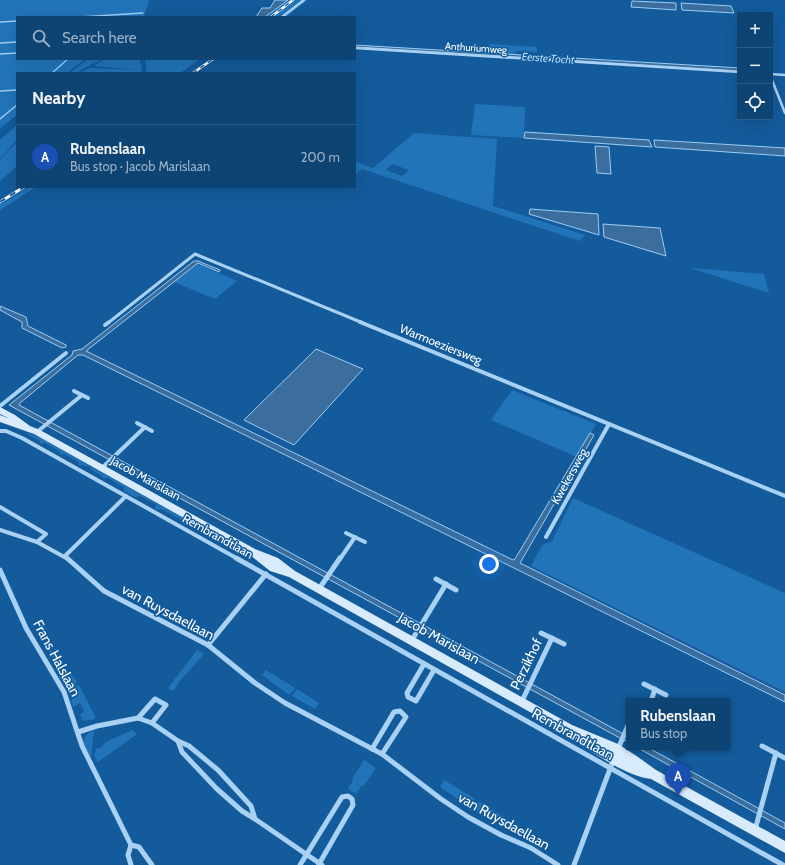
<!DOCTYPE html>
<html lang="en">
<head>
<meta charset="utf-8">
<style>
	:root { --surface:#0e4474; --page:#174b79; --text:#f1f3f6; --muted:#9bb0c5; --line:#2e5c86; --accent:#bca0f2 }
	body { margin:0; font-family:Cabin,sans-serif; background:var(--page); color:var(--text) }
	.controls { position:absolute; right:12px; top:12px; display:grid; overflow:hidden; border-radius:0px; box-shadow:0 4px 16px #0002 }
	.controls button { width:36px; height:36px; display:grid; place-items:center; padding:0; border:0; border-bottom:1px solid var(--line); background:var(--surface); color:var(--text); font:20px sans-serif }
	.you { position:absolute; left:489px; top:564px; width:14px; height:14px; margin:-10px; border:3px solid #fff; border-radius:50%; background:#1a73e8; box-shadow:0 0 0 6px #1a73e833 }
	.badge { display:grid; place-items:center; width:26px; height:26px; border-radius:50%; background:var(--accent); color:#fff; font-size:13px; font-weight:700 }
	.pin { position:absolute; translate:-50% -33px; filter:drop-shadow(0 1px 2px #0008) }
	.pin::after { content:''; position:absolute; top:21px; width:14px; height:12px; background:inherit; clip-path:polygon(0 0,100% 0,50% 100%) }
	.popup { position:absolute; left:626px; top:698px; width:104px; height:52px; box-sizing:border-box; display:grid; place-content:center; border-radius:0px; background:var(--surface); filter:drop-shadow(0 1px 3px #0005); font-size:13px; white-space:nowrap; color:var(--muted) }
	.popup b { font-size:15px; color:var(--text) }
	.popup::after { content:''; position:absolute; left:50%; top:100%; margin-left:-8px; border:8px solid transparent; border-top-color:var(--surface) }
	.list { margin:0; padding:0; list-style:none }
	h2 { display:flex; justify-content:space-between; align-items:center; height:52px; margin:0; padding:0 16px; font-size:17px }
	h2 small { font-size:13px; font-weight:400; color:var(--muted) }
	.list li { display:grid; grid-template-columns:26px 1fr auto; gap:12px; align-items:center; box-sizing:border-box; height:64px; padding:0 16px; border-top:1px solid var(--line) }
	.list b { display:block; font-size:15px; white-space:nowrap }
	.list p { margin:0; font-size:13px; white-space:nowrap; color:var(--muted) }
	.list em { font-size:13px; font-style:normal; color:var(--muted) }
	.icon { flex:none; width:22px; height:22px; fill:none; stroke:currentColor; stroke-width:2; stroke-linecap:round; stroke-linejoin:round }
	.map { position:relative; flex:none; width:785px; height:865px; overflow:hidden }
	.search { position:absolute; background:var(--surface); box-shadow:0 4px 16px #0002; left:16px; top:16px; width:340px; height:44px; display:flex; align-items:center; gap:10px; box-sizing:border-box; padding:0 14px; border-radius:0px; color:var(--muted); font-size:15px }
	.panel { position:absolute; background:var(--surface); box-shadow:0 4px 16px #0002; left:16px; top:72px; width:340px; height:116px; border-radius:0px }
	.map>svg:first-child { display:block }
	.green { fill:#2274b9; fill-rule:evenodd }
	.water { fill:#3b6e9c; stroke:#9acdf7 }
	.pier { fill:#135b9b }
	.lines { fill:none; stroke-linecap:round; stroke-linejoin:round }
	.stream { stroke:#9acdf7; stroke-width:1.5 }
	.street-far3 { stroke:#a8d1f4; stroke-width:2.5 }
	.street-far2 { stroke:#a8d1f4; stroke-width:3 }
	.street-far1 { stroke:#a8d1f4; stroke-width:4 }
	.street { stroke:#a8d1f4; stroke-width:5 }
	.secondary { fill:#d7ebfd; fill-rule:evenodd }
	.rail-far1-casing { stroke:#fff; stroke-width:2.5 }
	.rail-casing { stroke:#fff; stroke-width:3 }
	.rail-far1 { stroke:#135b9b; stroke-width:1.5; stroke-dasharray:4.5; stroke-linecap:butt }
	.rail { stroke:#135b9b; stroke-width:2; stroke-dasharray:6; stroke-linecap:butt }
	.labels { text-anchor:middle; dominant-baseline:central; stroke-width:3; stroke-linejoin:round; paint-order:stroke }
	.far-street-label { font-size:10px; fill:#fff; stroke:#135b9b }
	.far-water-label { font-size:11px; font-style:italic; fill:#b4dbfa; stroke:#135b9b }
	.street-label { font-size:12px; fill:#fff; stroke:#135b9b }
	.near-street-label { font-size:14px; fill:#fff; stroke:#135b9b }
</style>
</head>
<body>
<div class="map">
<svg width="785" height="865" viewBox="0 0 785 865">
	<rect width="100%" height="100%" fill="#135b9b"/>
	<g class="green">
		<path d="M0 0H149L144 17H85L142 13 73 17H17V20L0 21Z"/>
		<path d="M288 0H308L286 17H265Z"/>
		<path d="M17 21V59H86L74 67 68 73H17V115L0 128V22Z"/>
		<path d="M489 44 537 47V52L516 51 515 54 488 53Z"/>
		<path d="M88 59H103L75 73H70Z"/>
		<path d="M106 59H139L142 67 141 73H78L90 68 139 70 93 66Z"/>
		<path d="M145 59H200L180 73H147Z"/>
		<path d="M475 104 525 107 524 138 471 135Z"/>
		<path d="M17 125V140L0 159V140Z"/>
		<path d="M414 133 497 139 493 206 585 235 580 241 362 169 355 175V162L373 168ZM392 164 409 170 402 176 386 170Z"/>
		<path d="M17 142V166L0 181V160Z"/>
		<path d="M29 187H36L0 210V205Z"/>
		<path d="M198 264 237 281 215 299 174 282Z"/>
		<path d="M690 268 764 274 769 293Z"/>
		<path d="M512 390 596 424 577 457 491 420Z"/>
		<path d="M28 433 43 439 90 466 89 467 82 465H79V462L64 454 60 455V452L45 443 40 444V441L27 434Z"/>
		<path d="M92 467 251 556 244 553 238 554 236 553 235 549 213 537 209 538 208 535 191 525H184V521L161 509 155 510 156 504 140 496 135 497 124 491V487L108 478H102V476L90 469Z"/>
		<path d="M573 498 785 593V692L531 566 542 545 552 541Z"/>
		<path d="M48 647 77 681 76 684 70 686 68 684 71 682 66 674 60 679 59 676 65 672 61 667 56 671 57 665 47 648Z"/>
		<path d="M197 650 204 654 179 682 173 691 168 688Z"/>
		<path d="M266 670 295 688 289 695 262 675Z"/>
		<path d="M79 685 95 716V719L83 721 80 714 84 712 80 703 73 707 71 700 78 696 74 688Z"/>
		<path d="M297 689 319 703 315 709 292 696Z"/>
		<path d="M94 730 91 758 83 743C85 736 87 733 94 730Z"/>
		<path d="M132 730 137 734 98 762 94 756 96 749 101 748 106 742Z"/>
		<path d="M364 760 376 768 364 786 362 785 356 794 348 789 353 780 352 779Z"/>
		<path d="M444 780 475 799 471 808 440 787Z"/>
		<path d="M478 801 506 818 503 825 475 810Z"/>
	</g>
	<g class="water">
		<path d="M275 0H288L265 17H256L262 8H270Z"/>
		<path d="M632 1 676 3V10L631 7Z"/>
		<path d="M681 3 731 6 734 13 682 10Z"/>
		<path d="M355 45 740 68V71L373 48 355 47Z"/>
		<path d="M525 132 649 140 652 147 524 138Z"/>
		<path d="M654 140 785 148V156L655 147Z"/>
		<path d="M595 146 609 147 611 174 597 173Z"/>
		<path d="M530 209 598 214 599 235 529 214Z"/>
		<path d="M603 224 660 228 666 256 604 237Z"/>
		<path d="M194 261H198L220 270 219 272 198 263 86 351 513 560 515 559 590 433 594 435 520 563 785 695V702L83 355H78L20 403 19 405 629 737V743L9 405 72 355 73 351 82 349Z"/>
		<path d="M0 306 26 317 28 326 66 345V347L62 348 22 328V322L0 310Z"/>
		<path d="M316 349 363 369 294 445 244 420Z"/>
		<path d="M636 747H647L785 823V829Z"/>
	</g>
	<path class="pier" d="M209 59H220L200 73H189Z"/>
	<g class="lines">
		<g class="stream">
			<path d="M80 17 143 13"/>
			<path d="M0 22 17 21"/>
			<path d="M0 43 17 42"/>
			<path d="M0 54 17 53"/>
			<path d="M52 73 68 59"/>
			<path d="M0 91 17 90"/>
			<path d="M0 119 17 105"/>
		</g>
		<g class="street-far3">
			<path d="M282 17 304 0"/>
			<path d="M355 48 740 72"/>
			<path d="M770 74 785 75"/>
			<path d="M770 75 785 113"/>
		</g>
		<path class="street-far2" d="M108 323 195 254 363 323"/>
		<g class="street-far1">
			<path d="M360 322 785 496"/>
			<path d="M105 325 109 322"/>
			<path d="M74 391 88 398"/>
			<path d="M0 406 66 353"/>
			<path d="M137 423 152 431"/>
			<path d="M0 431H6L22 438 238 559"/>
			<path d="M37 432 82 395"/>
			<path d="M102 468 145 427"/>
			<path d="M0 507 46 534 37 542"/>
			<path d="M0 530 37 542 68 559"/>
			<path d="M346 533 365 542"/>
			<path d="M546 537 609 424"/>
			<path d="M65 556 126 496"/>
			<path d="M340 559 355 537"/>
		</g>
		<g class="street">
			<path d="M67 558 104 591 208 645 255 683 285 703 382 754 441 799 468 817 501 835 531 848 558 865"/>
			<path d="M236 558 783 865"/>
			<path d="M0 570 26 628 64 692 82 746 131 845 139 847 152 865"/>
			<path d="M436 579 456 590"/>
			<path d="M319 589 340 558"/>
			<path d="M541 633 564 644"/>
			<path d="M412 640 446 584"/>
			<path d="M208 645 266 574"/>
			<path d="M424 664 407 693 408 697 416 701 434 670"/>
			<path d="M644 684 666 695"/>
			<path d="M522 701 552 638"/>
			<path d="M651 701 655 689"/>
			<path d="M138 718 155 699 166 705 152 723"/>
			<path d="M78 732 97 726 138 718 152 723 178 741 189 746 218 770 251 806 255 819 322 865"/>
			<path d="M178 741 182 752 217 789 242 811 255 819"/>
			<path d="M762 746 785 758"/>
			<path d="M372 749 394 712 400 711 406 717 382 754"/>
			<path d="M618 749 629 723"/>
			<path d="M755 830 776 753"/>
			<path d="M131 845 128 855 131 865"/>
			<path d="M300 865 342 797 348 796 352 799 353 805 319 864"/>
			<path d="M574 865 613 761"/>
		</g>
		<path class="secondary" d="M0 407 15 415 30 426 40 430 255 549 278 558 295 571 572 725 618 744 638 757 656 770 785 841V853L651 779C628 777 586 750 569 734L289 577 270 571 250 555 34 434 0 422V415L10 419 0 414Z"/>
		<g class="rail-far1-casing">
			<g id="rail-far1">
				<path d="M271 17 293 0"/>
				<path d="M193 73 213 59"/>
			</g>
		</g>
		<g class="rail-casing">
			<path id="rail" d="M0 202 24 187"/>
		</g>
		<use href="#rail-far1" class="rail-far1"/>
		<use href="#rail" class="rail"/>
	</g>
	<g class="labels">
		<g class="far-street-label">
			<text transform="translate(476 48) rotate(4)">Anthuriumweg</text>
		</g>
		<g class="far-water-label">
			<text transform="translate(548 58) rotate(4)">Eerste Tocht</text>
		</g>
		<g class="street-label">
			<text transform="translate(441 344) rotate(22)">Warmoeziersweg</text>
			<text transform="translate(569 476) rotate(-61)">Kwekersweg</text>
			<text transform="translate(146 478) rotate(29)">Jacob Marislaan</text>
			<text transform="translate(218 536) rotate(29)">Rembrandtlaan</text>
		</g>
		<g class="near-street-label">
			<text transform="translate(168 612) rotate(28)">van Ruysdaellaan</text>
			<text transform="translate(439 638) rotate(29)">Jacob Marislaan</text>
			<text transform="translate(57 658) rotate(62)">Frans Halslaan</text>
			<text transform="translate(526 664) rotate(-64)">Perzikhof</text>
			<text transform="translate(573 734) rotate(29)">Rembrandtlaan</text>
			<text transform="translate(504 821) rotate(29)">van Ruysdaellaan</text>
		</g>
	</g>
</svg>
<div class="controls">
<button>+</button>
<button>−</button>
<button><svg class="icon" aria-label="locate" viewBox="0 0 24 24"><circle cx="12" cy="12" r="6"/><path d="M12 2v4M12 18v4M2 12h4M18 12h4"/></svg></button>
</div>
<div class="you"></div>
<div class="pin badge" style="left:678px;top:796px;background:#1a4fb4">A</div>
<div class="popup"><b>Rubenslaan</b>Bus stop</div>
<div class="search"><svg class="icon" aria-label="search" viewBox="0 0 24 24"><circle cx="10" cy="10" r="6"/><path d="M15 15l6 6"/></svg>Search here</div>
<section class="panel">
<h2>Nearby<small></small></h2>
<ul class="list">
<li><span class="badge" style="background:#1a4fb4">A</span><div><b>Rubenslaan</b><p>Bus stop · Jacob Marislaan</p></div><em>200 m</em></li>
</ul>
</section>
</div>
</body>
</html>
